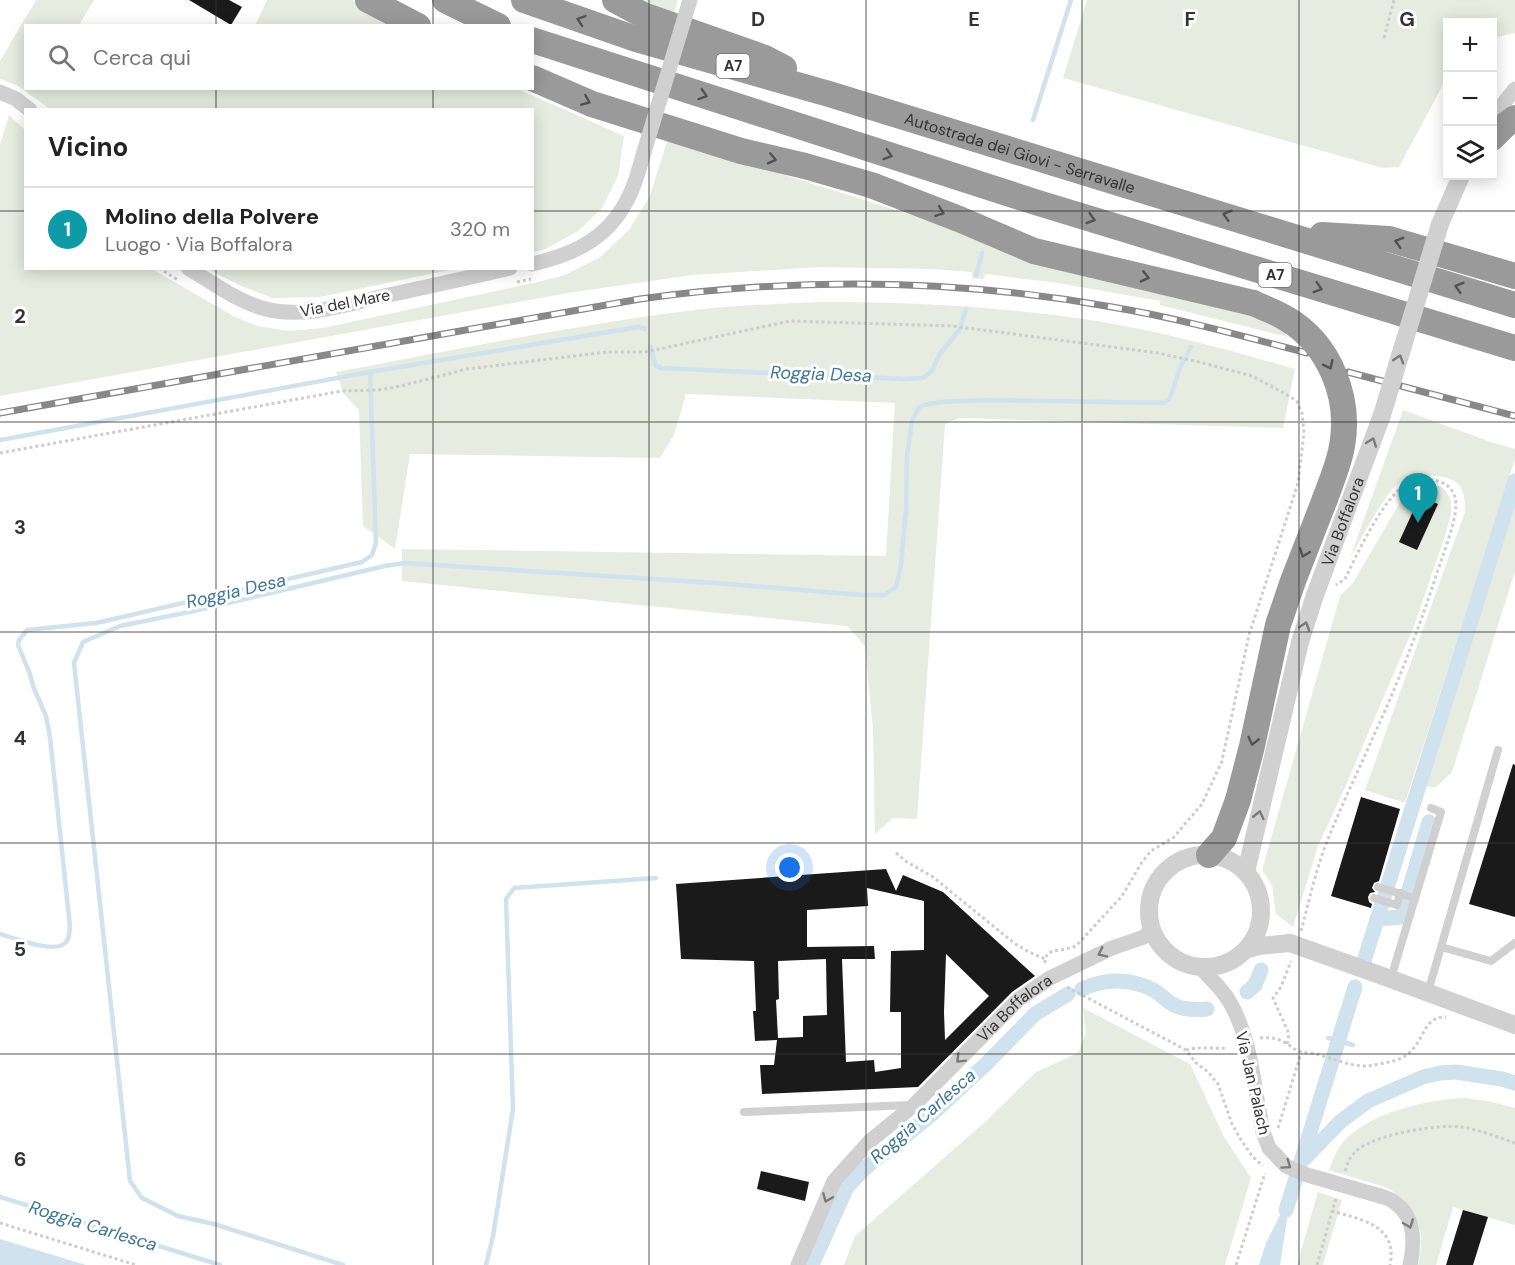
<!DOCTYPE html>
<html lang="it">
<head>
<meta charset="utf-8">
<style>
	:root { --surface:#fff; --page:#f6f6f6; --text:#222; --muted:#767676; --line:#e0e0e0; --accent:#e63946 }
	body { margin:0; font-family:"DM Sans",sans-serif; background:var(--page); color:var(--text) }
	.controls { position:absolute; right:18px; top:18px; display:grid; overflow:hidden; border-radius:0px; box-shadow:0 3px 15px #0003 }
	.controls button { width:54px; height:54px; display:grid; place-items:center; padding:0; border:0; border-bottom:2px solid var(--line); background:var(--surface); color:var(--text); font:30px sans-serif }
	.you { position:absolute; left:790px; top:868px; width:21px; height:21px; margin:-15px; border:4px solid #fff; border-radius:50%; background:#1a73e8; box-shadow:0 0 0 9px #1a73e833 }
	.badge { display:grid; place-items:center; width:39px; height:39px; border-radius:50%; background:var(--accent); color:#fff; font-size:20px; font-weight:700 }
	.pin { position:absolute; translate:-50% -50px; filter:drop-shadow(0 2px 3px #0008) }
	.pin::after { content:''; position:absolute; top:32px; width:21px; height:18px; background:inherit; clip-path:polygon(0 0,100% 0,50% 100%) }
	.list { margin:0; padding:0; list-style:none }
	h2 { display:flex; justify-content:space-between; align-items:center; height:78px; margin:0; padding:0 24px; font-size:26px }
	h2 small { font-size:20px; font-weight:400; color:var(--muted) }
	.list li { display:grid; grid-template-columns:39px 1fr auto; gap:18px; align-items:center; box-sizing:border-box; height:84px; padding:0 24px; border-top:2px solid var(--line) }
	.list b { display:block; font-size:22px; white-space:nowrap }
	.list p { margin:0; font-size:20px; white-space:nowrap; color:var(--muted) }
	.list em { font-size:20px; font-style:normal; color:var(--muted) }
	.icon { flex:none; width:33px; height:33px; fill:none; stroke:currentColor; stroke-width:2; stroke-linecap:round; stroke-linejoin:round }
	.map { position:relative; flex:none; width:1515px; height:1265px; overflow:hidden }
	.search { position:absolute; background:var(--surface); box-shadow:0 3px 15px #0003; left:24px; top:24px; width:510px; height:66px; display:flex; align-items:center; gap:15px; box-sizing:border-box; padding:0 21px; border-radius:0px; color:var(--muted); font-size:22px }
	.panel { position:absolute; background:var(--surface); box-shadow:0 3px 15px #0003; left:24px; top:108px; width:510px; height:162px; border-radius:0px }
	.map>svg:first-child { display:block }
	.green { fill:#e6ecdf }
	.water { fill:#cfe2ee }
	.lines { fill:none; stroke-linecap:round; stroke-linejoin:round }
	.stream { stroke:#cfe2ee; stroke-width:4.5 }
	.canal { stroke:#cfe2ee; stroke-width:15 }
	.building { fill:#1a1a1a; fill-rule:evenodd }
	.path { stroke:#cdcdcd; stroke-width:3; stroke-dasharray:3 3; stroke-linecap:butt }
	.service { stroke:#d0d0d0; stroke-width:8 }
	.minor { stroke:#d0d0d0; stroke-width:15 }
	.tertiary { stroke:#d0d0d0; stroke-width:18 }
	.motorway { stroke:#9a9a9a; stroke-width:26 }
	.rail-casing { stroke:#888; stroke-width:7 }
	.rail { stroke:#fff; stroke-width:4.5; stroke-dasharray:14; stroke-linecap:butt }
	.minor-bridge { stroke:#d0d0d0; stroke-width:15 }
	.tertiary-bridge { stroke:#d0d0d0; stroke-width:18 }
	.motorway-bridge { stroke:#9a9a9a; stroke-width:26 }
	.oneway { stroke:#525252 }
	.oneway2 { stroke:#7a7a7a }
	.grid { fill:none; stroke:#333; stroke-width:1.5; stroke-opacity:0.55 }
	.labels { text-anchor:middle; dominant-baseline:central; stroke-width:6; stroke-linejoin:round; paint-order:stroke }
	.shield { fill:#fff; stroke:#707070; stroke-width:1.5 }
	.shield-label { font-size:15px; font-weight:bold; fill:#333 }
	.street-label { font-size:16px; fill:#333; stroke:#fff }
	.water-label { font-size:18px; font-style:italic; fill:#3f7597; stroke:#fff }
	.grid-label { font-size:20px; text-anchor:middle; font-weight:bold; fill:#333; stroke:#fff; stroke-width:6; stroke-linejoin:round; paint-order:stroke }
</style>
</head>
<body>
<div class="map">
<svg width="1515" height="1265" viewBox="0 0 1515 1265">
	<rect width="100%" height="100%" fill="#fff"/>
	<g class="green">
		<path d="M36 0H94L79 25 26 26V88L518 89 624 136 618 176 602 208 578 231 546 249 533 252 532 110 50 109 18 86 0 79V61Z"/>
		<path d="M267 0H352L395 26H255Z"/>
		<path d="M634 0H678L672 19Z"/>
		<path d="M1087 0H1515V33L1493 38 1492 22H1448L1447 77 1399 167 1383 168 1063 78Z"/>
		<path d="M9 115 25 130 26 268 152 269 235 317 257 326 289 331 323 328 534 283 565 275 599 258 629 230 650 196 668 138 956 229 1254 314 1276 324 1288 337 1160 305V301L1058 283 986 274 983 279 972 278V272L931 269 820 267 692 275 568 293 0 396V144Z"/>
		<path d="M208 269H454L320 297 272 298 241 286Z"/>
		<path d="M821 302C917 302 1013 307 1108 323 1171 334 1233 351 1295 369L1283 428 959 418 945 424 917 819 893 818 875 834 873 730 865 646 847 626 402 581V549L886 556 895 403 686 394 674 435 660 458 410 454 395 549 363 526 359 410 344 394 336 372C455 350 574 325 694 310 736 305 779 304 821 302Z"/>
		<path d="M1403 410 1491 442 1515 449V459L1405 803 1365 790 1465 512C1465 494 1464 482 1444 477 1428 474 1413 475 1399 483 1386 491 1359 543 1350 558Z"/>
		<path d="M1429 485 1440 486 1446 491 1451 501V514L1445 536 1414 626 1346 785 1318 846 1293 927 1276 914 1272 885 1262 870 1340 596 1353 583 1405 494 1413 488Z"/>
		<path d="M1515 496V571L1452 772 1435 788 1424 785Z"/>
		<path d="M1083 1008 1190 1064 1224 1137 1251 1178 1225 1265H844L855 1236 985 1122 1036 1072 1078 1053 1086 1033Z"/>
		<path d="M1464 1098 1488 1101 1515 1108V1225L1453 1207 1436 1265H1418L1421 1250V1233L1414 1215 1404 1200 1388 1188 1329 1170C1333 1160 1337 1149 1344 1141 1372 1112 1425 1100 1464 1098Z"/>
		<path d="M1318 1192 1342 1200 1323 1265H1297Z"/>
	</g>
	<g class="water">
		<path d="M1291 1193 1280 1265H1259L1266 1243Z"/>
		<path d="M0 1239 86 1265H0Z"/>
	</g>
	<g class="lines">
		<g class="stream">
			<path d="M1033 120 1071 0"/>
			<path d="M976 276 982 253"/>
			<path d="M651 347 655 365 661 368 904 379 923 378 932 371 939 355 960 329 966 309"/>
			<path d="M0 440 370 372 638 327 645 329"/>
			<path d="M0 934C15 938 56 955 66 942 70 938 69 932 70 927L50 737 46 716 33 686 30 674 18 645 19 640 27 630 96 623 362 562 372 555 376 543 370 372"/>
			<path d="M1328 1038 1353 1045"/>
			<path d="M0 1197 220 1265"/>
			<path d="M343 1265 214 1224 178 1216 142 1198 130 1181 74 663 83 642 120 626 194 611 385 566 404 563 715 583 862 595H884L896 587 901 566 906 509 907 456 912 421 919 407 924 405 941 402 987 400 1164 403 1170 398 1180 368 1191 347"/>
			<path d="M486 1265 493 1236 513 1109 506 899 514 888 656 878"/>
		</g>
		<g class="canal">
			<path d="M1377 919 1401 917 1429 822"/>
			<path d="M1364 961 1515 481"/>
			<path d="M1082 989C1106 978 1132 978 1155 991 1162 995 1167 1002 1174 1005 1184 1010 1197 1010 1207 1009"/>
			<path d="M1247 992 1255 985 1261 970"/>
			<path d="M1304 1159 1341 1121 1368 1101 1423 1077 1440 1073 1456 1072 1502 1079 1515 1083"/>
			<path d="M1286 1210 1355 987"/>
			<path d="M812 1265 847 1187 864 1169 930 1116 986 1064 1035 1014 1068 994"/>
		</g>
	</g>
	<g class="building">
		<path d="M189 0H229L242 7 231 25Z"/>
		<path d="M1420 496 1438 504 1417 550 1399 542Z"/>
		<path d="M1513 764 1515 765V917L1469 904Z"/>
		<path d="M1361 797 1400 809 1379 881 1374 883 1372 888 1375 892 1370 893 1368 897 1369 902 1372 904 1371 908 1331 896Z"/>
		<path d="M886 869 896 891 903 875 943 892 1035 976 1012 992 918 1087 762 1094 760 1065H774L777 1040 755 1041 753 1011H756L754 961 681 959 676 884ZM867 888 924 901V950L891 951 890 1012H901V1068L875 1072 874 1060 846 1062 842 959H875L874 946 807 947V910L868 906ZM946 954 989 996 945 1040 944 1012ZM826 959 827 1015 803 1016V1037L778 1038 776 1000 779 999 778 961Z"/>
		<path d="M761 1171 809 1182 805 1201 757 1189Z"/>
		<path d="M1463 1210 1488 1217 1473 1265H1446Z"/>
	</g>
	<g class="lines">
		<g class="path">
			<path d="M1384 38 1394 0"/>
			<path d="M159 268 178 280"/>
			<path d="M517 282 531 279"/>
			<path d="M0 453 342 391 379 390 401 386 467 369 607 352H645L790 321 952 326 1158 353 1199 362 1252 376 1291 397 1297 402 1302 413 1304 433 1298 483 1249 635 1222 761 1202 804 1174 837 1151 851 1142 862 1122 896 1076 946C1067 950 1058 949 1048 953L1045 959V964"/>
			<path d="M896 853 907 862 933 877 1014 943 1027 951 1045 959"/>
			<path d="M1301 931C1308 905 1314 878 1323 852 1338 812 1357 774 1374 735 1397 685 1417 634 1434 582 1440 562 1456 524 1456 504 1455 478 1425 475 1406 485 1384 496 1356 556 1345 579L1336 585"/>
			<path d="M1067 987 1186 1050 1196 1063 1208 1072 1218 1084 1232 1124 1241 1140 1252 1156 1263 1166"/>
			<path d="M1260 1038C1270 1037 1279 1038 1287 1044 1291 1046 1294 1049 1298 1051 1304 1053 1311 1053 1316 1054 1336 1059 1354 1069 1374 1065 1388 1062 1403 1061 1412 1050 1424 1038 1425 1016 1446 1017"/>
			<path d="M1287 1044 1289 1034 1273 998 1281 987 1291 961"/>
			<path d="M1186 1050C1199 1046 1213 1049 1227 1048"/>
			<path d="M1278 1128 1299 1060 1301 1052"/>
			<path d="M1345 1171C1348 1162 1351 1154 1360 1148 1379 1134 1438 1124 1462 1127 1480 1130 1498 1137 1515 1143"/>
			<path d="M1336 1199 1332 1211C1362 1220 1398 1225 1390 1265"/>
			<path d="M0 1223 136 1265"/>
			<path d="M1236 1265 1265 1173"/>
			<path d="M1317 1265 1332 1212"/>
		</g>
		<g class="service">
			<path d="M1378 887 1415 898"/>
			<path d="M1374 898 1397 905 1400 893"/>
			<path d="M1441 947 1498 750"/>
			<path d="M1391 978 1441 812 1431 808"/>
			<path d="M1428 992 1441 947 1491 961 1515 943"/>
			<path d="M744 1112 910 1105"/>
		</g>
		<g class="minor">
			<path d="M0 92 16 99 30 110"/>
			<path d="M1492 118 1515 89"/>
			<path d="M532 264C577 254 612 236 631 192 637 179 640 165 644 152"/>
			<path d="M188 268C213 283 238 302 266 309 303 319 347 304 384 296 426 287 468 278 510 268"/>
			<path d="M1200 967C1209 977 1220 987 1228 999 1249 1033 1253 1077 1260 1116"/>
			<path d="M1380 1196C1384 1197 1390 1199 1394 1202 1415 1216 1415 1243 1410 1265"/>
			<path id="s1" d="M798 1265 834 1181 870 1141 914 1105 1019 999 1050 978 1112 948 1144 937 1147 934 1152 927"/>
		</g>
		<g class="tertiary">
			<path d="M1440 224 1461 176"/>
			<circle cx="1205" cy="911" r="56"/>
			<path id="s2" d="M1246 872 1300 642 1315 595 1382 415"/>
			<path d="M1246 950 1259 946 1290 943"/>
			<path d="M1391 979 1515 1025"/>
		</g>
		<g class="motorway">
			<path d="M368 0 418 26"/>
			<path d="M445 0 498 26"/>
			<path id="s3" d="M524 0 636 39 829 94 1515 305"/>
			<path d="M615 0 643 15 765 58 784 68"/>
			<path d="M532 40 1035 202 1515 348"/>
			<path d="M532 78 592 104 741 151 805 166 871 185 959 219 1034 251 1253 303"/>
			<path d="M1492 138 1504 126 1515 118"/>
			<path d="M1322 235 1389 239 1515 276"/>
			<path d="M1209 855 1224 838 1238 800 1252 746 1278 625 1293 581 1325 499"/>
		</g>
		<g class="rail-casing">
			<g id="rail">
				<path d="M1348 372 1515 416"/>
				<path d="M0 413 640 299C797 277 956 279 1112 307 1178 318 1242 336 1307 353"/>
			</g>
		</g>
		<use href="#rail" class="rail"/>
		<g class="minor-bridge">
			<path d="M644 152 690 0"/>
			<path d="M1260 1116 1263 1132 1269 1148 1286 1166 1304 1174 1380 1196"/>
		</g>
		<g class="tertiary-bridge">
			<path d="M1382 415 1440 224"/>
			<path d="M1290 943 1391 979"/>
		</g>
		<path class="motorway-bridge" d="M1253 303C1264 308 1276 312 1287 319 1329 344 1351 397 1342 446 1339 464 1331 482 1325 499"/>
	</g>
	<defs><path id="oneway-chevron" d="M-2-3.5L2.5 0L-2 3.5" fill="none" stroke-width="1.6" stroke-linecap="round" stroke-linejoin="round" transform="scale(1.5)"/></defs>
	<g class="oneway">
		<use href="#oneway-chevron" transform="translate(581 20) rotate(-161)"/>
		<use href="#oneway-chevron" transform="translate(703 95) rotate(18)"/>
		<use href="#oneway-chevron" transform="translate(586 101) rotate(23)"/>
		<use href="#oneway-chevron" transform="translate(888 155) rotate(18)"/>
		<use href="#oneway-chevron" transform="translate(772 159) rotate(13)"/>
		<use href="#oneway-chevron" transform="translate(940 212) rotate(21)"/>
		<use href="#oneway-chevron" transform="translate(1227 215) rotate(-163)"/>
		<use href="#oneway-chevron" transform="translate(1091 219) rotate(17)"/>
		<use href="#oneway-chevron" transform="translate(1399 242) rotate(-164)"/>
		<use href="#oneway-chevron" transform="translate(1145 277) rotate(13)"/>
		<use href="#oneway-chevron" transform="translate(1459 287) rotate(-163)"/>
		<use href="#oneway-chevron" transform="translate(1318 288) rotate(17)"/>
		<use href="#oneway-chevron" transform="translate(1329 365) rotate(63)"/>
		<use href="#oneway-chevron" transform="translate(1304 553) rotate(111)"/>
		<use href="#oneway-chevron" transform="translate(1253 741) rotate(103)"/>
	</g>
	<g class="oneway2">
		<use href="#oneway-chevron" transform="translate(1399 359) rotate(-73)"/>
		<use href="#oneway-chevron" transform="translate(1372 442) rotate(-70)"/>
		<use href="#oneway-chevron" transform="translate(1305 626) rotate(-72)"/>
		<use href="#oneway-chevron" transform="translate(1259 815) rotate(-77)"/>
		<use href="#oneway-chevron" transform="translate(1102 953) rotate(154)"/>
		<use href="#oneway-chevron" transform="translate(960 1059) rotate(135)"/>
		<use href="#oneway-chevron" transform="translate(1287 1165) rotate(35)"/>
		<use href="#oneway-chevron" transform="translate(827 1198) rotate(113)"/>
		<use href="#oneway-chevron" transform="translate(1409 1224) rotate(69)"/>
	</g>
	<path class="grid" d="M216 0V26M433 0V26M649 0V1265M866 0V1265M1082 0V1265M1299 0V1265M216 88V110M433 88V110M0 211H26M532 211H1515M216 268V1265M433 268V1265M0 422H1515M0 632H1515M0 843H1515M0 1054H1515"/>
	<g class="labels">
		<g class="shield">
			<rect x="716.5" y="54" width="33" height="24" rx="4.5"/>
			<rect x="1258.5" y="263" width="33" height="24" rx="4.5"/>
		</g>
		<g class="shield-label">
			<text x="733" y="66">A7</text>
			<text x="1275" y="275">A7</text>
		</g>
		<g class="street-label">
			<text stroke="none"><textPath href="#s3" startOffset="519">Autostrada dei Giovi - Serravalle</textPath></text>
			<text transform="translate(345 303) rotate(-11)">Via del Mare</text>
			<text stroke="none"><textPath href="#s2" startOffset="364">Via Boffalora</textPath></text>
			<text stroke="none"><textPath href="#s1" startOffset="342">Via Boffalora</textPath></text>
			<text transform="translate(1253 1083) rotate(77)">Via Jan Palach</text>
		</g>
		<g class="water-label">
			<text transform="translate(821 374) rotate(2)">Roggia Desa</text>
			<text transform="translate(236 591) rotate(-13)">Roggia Desa</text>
			<text transform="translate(923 1116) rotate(-41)">Roggia Carlesca</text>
			<text transform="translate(93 1226) rotate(17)">Roggia Carlesca</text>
		</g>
	</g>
	<g class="grid-label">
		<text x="758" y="26">D</text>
		<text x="974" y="26">E</text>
		<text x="1190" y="26">F</text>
		<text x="1407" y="26">G</text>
		<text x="20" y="323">2</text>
		<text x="20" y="534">3</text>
		<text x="20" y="745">4</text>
		<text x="20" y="956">5</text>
		<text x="20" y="1166">6</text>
	</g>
</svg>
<div class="controls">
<button>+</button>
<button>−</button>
<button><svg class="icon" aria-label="layers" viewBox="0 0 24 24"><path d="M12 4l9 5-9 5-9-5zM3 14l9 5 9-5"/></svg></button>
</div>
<div class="you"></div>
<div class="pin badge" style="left:1418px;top:523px;background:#0f9aa8">1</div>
<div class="search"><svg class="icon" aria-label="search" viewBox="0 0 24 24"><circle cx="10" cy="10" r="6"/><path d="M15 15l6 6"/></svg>Cerca qui</div>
<section class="panel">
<h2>Vicino<small></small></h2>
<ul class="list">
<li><span class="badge" style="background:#0f9aa8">1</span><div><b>Molino della Polvere</b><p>Luogo · Via Boffalora</p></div><em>320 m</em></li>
</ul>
</section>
</div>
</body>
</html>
